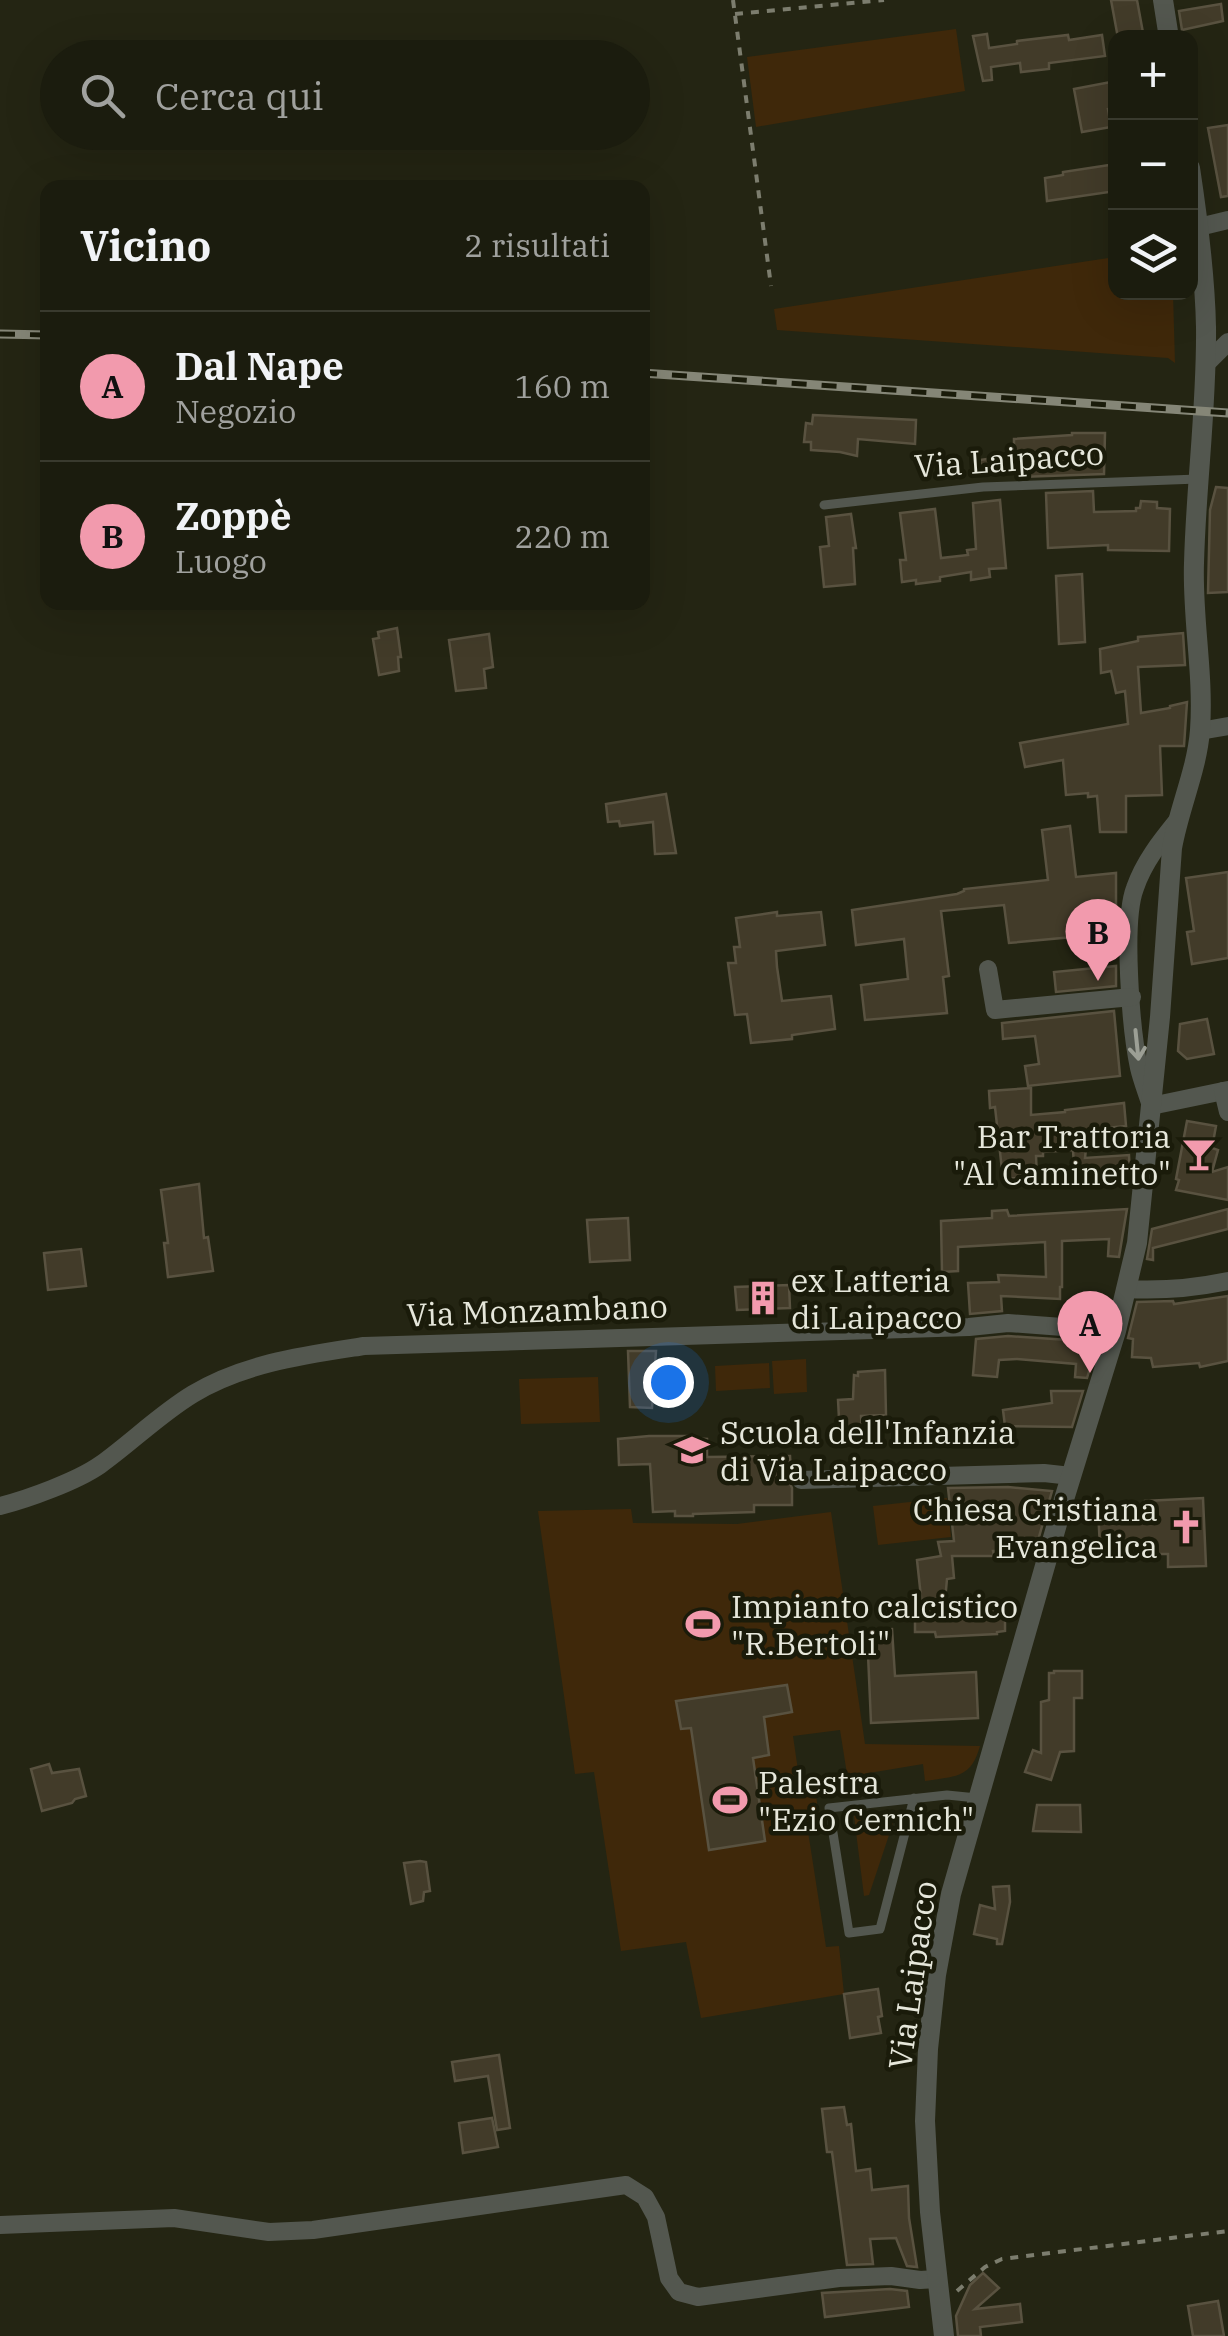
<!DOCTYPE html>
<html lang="it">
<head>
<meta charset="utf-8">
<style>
	:root { --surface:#1b1c0e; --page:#242517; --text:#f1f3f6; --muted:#a0a19e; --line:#393a2e; --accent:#f29aad }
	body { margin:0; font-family:"IBM Plex Serif",serif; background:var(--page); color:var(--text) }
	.controls { position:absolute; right:30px; top:30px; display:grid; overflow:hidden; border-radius:20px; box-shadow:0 10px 40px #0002 }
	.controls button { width:90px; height:90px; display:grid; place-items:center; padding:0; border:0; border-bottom:2px solid var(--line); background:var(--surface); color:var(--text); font:50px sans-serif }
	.you { position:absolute; left:668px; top:1382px; width:35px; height:35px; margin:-25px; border:8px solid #fff; border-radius:50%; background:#1a73e8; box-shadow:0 0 0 15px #1a73e833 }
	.badge { display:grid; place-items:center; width:65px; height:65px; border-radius:50%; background:var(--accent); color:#111; font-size:32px; font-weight:700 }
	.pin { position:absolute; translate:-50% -82px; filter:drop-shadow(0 2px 5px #0008) }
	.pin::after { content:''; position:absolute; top:52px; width:35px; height:30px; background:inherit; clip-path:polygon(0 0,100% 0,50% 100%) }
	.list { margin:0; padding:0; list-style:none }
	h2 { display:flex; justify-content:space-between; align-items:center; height:130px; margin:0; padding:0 40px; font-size:42px }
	h2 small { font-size:32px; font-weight:400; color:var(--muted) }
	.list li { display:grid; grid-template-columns:65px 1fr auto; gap:30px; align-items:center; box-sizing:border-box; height:150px; padding:0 40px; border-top:2px solid var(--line) }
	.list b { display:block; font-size:38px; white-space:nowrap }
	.list p { margin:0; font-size:32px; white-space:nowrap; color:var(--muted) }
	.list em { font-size:32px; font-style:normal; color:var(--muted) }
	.icon { flex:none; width:55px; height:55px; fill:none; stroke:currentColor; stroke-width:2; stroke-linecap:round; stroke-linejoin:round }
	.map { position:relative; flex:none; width:1228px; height:2336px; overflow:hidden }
	.search { position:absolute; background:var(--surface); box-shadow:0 10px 40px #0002; left:40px; top:40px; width:610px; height:110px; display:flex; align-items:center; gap:25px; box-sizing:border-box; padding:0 35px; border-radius:55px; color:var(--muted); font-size:38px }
	.panel { position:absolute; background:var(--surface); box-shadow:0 10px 40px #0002; left:40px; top:180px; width:610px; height:430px; border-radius:20px }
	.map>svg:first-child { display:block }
	.green { fill:#3f280a }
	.building { fill:#423b29; stroke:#595240; stroke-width:2.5 }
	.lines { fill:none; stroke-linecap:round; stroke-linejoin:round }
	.path { stroke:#7c7d6e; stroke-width:4; stroke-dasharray:8 8; stroke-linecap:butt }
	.service { stroke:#53574f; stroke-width:9 }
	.minor { stroke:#53574f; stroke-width:18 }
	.tertiary { stroke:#53574f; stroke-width:20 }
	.rail-casing { stroke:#858677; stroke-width:9 }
	.rail { stroke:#1a1b0a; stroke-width:5; stroke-dasharray:15; stroke-linecap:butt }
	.oneway { stroke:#9c9f95 }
	.labels { text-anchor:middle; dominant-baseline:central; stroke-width:9; stroke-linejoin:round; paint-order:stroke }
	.street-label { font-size:32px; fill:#e6e7db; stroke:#1a1b0a }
	.poi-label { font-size:32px; fill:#e6e7db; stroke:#1a1b0a; text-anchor:start }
</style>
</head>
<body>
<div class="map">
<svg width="1228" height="2336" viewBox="0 0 1228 2336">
	<rect width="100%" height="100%" fill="#242513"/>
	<g class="green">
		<path d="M956 29 965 91 756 127 747 57Z"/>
		<path d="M1115 257 1116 292 1173 293 1175 363 1168 358 777 330 774 309Z"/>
		<path d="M806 1359 807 1392 774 1394 772 1361Z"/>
		<path d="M769 1363 770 1388 716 1391 715 1366Z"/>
		<path d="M598 1377 600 1422 521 1424 519 1379Z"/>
		<path d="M947 1498 951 1537 878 1545 873 1506Z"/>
		<path d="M631 1509 633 1523 737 1524 831 1512 865 1744 980 1746C971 1779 955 1776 925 1781L923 1764 863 1774V1782L846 1784V1794L836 1795 834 1776 847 1774 840 1730 793 1736 800 1784 814 1783 820 1822 807 1825 826 1947 839 1946 844 1994 701 2018 686 1942 621 1951 594 1772 575 1774 538 1511Z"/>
		<path d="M897 1811 869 1895 864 1896 854 1816Z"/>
	</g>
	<g class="building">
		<path d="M1111 0H1137L1144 38H1118Z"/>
		<path d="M1221 4 1223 21 1182 30 1179 11Z"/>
		<path d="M987 34 989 48 1017 44V41L1068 35 1069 40 1102 35 1105 56 1049 63V69L1021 72 1020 63 991 67 992 80 983 81 973 36Z"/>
		<path d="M1116 81V108L1108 109 1111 127 1082 132 1074 89Z"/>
		<path d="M1228 125V196L1221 197 1208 128Z"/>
		<path d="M1116 164V191L1047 201 1045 178 1063 175V172Z"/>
		<path d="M813 415 916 420 915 444 858 439 857 456 840 452 811 450V442H804L806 423 812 424Z"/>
		<path d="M1072 433H1105L1104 474 1020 477V468L982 471 980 460 1014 455V439L1072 435Z"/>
		<path d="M1216 487 1228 488V592L1208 593 1210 510Z"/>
		<path d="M1093 491 1094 512 1136 511V508H1140L1141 501 1157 502V508L1170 509 1169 551 1108 550V545L1048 548 1046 493Z"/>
		<path d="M1000 500 1006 568 989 569 990 577 971 580V572L940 577V581L916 584V580L902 582 900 560H906L900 513 935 509 941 558 968 555 967 550 976 549 973 503Z"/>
		<path d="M851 514 856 548H853L855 584 824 587 820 547 829 546 826 517Z"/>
		<path d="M1082 574 1085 642 1059 644 1056 576Z"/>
		<path d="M397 628 401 657H398L399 671 379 675 373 639 379 638 378 632Z"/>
		<path d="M1183 633 1185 665 1138 667 1141 713 1170 708V706L1187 702 1184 746H1160L1162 795 1126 796V832H1100L1097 796 1088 797V793L1066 795 1063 760 1025 767 1020 743 1128 724 1125 691 1116 693 1111 671 1101 673 1100 649 1138 641V637Z"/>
		<path d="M489 634 493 667 484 669 486 688 456 691 449 640Z"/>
		<path d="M666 794 676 853 655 854 653 822 620 826 619 821 608 822 606 804Z"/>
		<path d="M1070 826 1076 877 1116 873V933L1009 943 1004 905 941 911 949 976 943 977 947 1013 865 1020 861 985 908 979 904 939 856 945 852 910 957 894 964 891V889L1048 880 1042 830Z"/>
		<path d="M1228 872V958L1192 964 1187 932 1194 931 1186 878Z"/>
		<path d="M777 912V916L821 912 825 945 776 951 777 967 782 1001 831 996 835 1029 792 1035V1039L751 1043 747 1014 735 1015 728 963H736L734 947H740L736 918Z"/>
		<path d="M1116 966V986L1056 992 1054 972Z"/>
		<path d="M1114 1011 1120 1076 1028 1086 1025 1066 1039 1064 1035 1036 1003 1039 1002 1023Z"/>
		<path d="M1207 1019 1214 1054 1187 1059 1178 1051 1180 1024Z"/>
		<path d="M1031 1088V1115L1065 1112V1110L1124 1103 1126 1126 1088 1130 1085 1158 1129 1155 1130 1178 1075 1183 1073 1150 1043 1152V1156H1036L1037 1177 1003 1179 995 1107 990 1108 989 1091Z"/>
		<path d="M1187 1121 1216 1126 1212 1148 1218 1150 1212 1172 1228 1167V1200L1176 1190 1179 1180 1176 1179Z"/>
		<path d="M199 1184 204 1238 208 1237 213 1271 168 1277 164 1243H168L161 1190Z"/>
		<path d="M1127 1209 1119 1257 1108 1256 1109 1239 1062 1241V1287H1060V1299L1001 1296 1002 1311 970 1314 968 1283 999 1282 998 1275 1046 1277 1045 1242 958 1247V1271L942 1272 941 1221 992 1218V1211L1007 1210 1009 1216Z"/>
		<path d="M1228 1209V1229L1153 1248V1260L1147 1259 1152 1229Z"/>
		<path d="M628 1218 630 1260 590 1262 587 1220Z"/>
		<path d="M81 1249 86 1286 48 1290 44 1253Z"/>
		<path d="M789 1285 790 1308 737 1310 735 1287Z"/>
		<path d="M1228 1296V1361L1200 1367 1199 1363 1153 1367 1151 1358 1132 1357 1133 1339 1128 1338 1137 1302 1173 1301 1174 1304Z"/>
		<path d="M1008 1336 1098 1342 1087 1378 1075 1377 1076 1364 1017 1359 999 1360 997 1377 973 1375 976 1339Z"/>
		<path d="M628 1351H656L652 1408 630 1407Z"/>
		<path d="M885 1370 886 1415 861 1416 862 1436 840 1437 838 1400 853 1399 854 1375 858 1376V1372Z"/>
		<path d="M1051 1391H1083L1072 1427 1005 1426 1003 1410 1052 1403Z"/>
		<path d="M649 1436H688V1438L707 1439V1457L790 1456 791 1473 789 1481 792 1488V1505H754V1512L693 1514V1516H675V1511L653 1512 650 1464 619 1465 618 1439Z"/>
		<path d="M1008 1487 1052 1491 1035 1551H993L994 1556H952L954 1578 947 1579 944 1612 995 1610V1612H1005V1631L997 1632V1634L936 1637 935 1632H915V1616H923L917 1560 941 1556 938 1542 954 1541 948 1488Z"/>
		<path d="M1203 1498 1206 1566 1168 1567V1554H1155V1546L1100 1548 1098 1509 1145 1508V1501Z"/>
		<path d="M892 1629 895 1676 976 1672 978 1718 871 1723 867 1631Z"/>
		<path d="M1054 1671H1082V1698H1074V1751L1060 1752 1051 1780 1025 1772 1033 1750 1041 1753V1702L1049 1700V1673H1054Z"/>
		<path d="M787 1685 792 1712 764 1717 769 1755 753 1758 765 1841 709 1850 691 1728 681 1729 676 1701Z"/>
		<path d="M49 1764 52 1773 79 1769 86 1796 75 1799 72 1803 42 1811 31 1769Z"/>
		<path d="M1037 1805H1080L1081 1832 1033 1831Z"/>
		<path d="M420 1861 426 1862 430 1891 424 1892 423 1901 411 1904 404 1863Z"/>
		<path d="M1009 1886 1010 1902 1002 1944H997V1939L974 1934 980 1905 995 1909 993 1887Z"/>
		<path d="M878 1989 882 2016 878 2017 881 2033 850 2038 844 1994Z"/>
		<path d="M499 2055 510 2128 497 2130 488 2076 455 2081 452 2062Z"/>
		<path d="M844 2107 847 2125 851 2124 856 2171 870 2169 872 2190 908 2186 909 2218 917 2267 907 2266 896 2238 870 2239 873 2264 847 2265 832 2152H827L822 2109Z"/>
		<path d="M492 2118 498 2147 463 2153 459 2123Z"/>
		<path d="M983 2273 999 2288 975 2309 1020 2304 1022 2322 980 2327 981 2336H958L956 2316 970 2285Z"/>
		<path d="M890 2289 907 2291 909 2307 825 2317 822 2293Z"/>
		<path d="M1218 2301 1224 2336H1193L1188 2306Z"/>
	</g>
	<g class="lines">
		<g class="path">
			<path d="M733 0 771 286"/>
			<path d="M735 14 884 0"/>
			<path d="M957 2291 985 2267 1002 2259 1228 2231"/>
		</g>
		<g class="service">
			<path d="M824 505 983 487 1198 479"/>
			<path d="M914 1798 880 1929 849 1933 829 1808 947 1795 977 1798"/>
		</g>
		<g class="minor">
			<path d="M1199 227 1228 220"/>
			<path d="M1205 365 1228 342"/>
			<path d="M1200 731 1228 726"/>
			<path d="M1177 821C1160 842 1144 862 1135 888 1122 922 1131 1030 1139 1068 1142 1081 1147 1093 1151 1106L1228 1090"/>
			<path d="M988 969 995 1010 1132 997"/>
			<path d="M1223 1091 1228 1112"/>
			<path d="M1127 1289C1162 1291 1194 1288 1228 1281"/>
			<path d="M801 1480 1044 1473 1071 1476"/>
			<path d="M0 1506C28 1499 77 1481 100 1465 132 1442 160 1414 193 1394 244 1363 306 1355 364 1346L969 1327 1008 1323 1116 1331"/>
			<path d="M0 2225 174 2218 269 2232 313 2230 626 2185 645 2197 656 2217 669 2278 679 2292 698 2297 839 2278 891 2276 920 2280 937 2279"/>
		</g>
		<g class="tertiary">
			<path d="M1163 0 1169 38"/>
			<path d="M944 2336 930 2212 925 2121 928 2049 936 1975 951 1894 1065 1496 1116 1331 1137 1243 1160 1017 1172 848C1179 808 1197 770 1200 730 1204 674 1192 618 1194 563 1196 484 1207 406 1206 327 1205 274 1198 221 1190 168"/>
		</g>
		<g class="rail-casing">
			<g id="rail">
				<path d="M0 334 48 335"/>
				<path d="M642 373 1228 413"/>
			</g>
		</g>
		<use href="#rail" class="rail"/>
	</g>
	<defs><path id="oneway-shaft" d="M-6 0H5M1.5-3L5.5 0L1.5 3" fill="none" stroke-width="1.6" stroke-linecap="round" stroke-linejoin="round" transform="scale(2.5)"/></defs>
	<use class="oneway" href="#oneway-shaft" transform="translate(1137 1045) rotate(84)"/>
	<defs>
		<g id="bar-bare" transform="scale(2.7)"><path d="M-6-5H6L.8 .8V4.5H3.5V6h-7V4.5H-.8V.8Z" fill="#f29aad" stroke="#1a1b0a" stroke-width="2.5" paint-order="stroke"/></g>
		<g id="building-bare" transform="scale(2.7)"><path d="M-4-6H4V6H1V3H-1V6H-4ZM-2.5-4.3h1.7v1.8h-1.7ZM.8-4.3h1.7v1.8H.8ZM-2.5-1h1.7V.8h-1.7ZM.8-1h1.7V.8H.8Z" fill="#f29aad" stroke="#1a1b0a" stroke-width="2.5" paint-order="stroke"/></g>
		<g id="school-bare" transform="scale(2.7)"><path d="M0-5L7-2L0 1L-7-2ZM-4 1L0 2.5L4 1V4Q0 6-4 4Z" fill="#f29aad" stroke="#1a1b0a" stroke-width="2.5" paint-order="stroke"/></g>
		<g id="church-bare" transform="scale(2.7)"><path d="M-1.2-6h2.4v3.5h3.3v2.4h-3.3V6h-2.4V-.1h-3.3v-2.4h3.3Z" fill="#f29aad" stroke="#1a1b0a" stroke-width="2.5" paint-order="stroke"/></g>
		<g id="stadium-bare" transform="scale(2.7)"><path d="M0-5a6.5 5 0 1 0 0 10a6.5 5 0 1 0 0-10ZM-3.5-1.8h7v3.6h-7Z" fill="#f29aad" stroke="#1a1b0a" stroke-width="2.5" paint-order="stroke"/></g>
	</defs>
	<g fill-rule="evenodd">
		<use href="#bar-bare" x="1199" y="1154"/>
		<use href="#building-bare" x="763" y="1298"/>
		<use href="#school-bare" x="692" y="1450"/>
		<use href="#church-bare" x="1186" y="1527"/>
		<use href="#stadium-bare" x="703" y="1624"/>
		<use href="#stadium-bare" x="730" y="1800"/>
	</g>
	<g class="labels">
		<g class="street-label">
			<text transform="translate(1009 459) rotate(-4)">Via Laipacco</text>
			<text transform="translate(537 1310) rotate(-2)">Via Monzambano</text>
			<text transform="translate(912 1975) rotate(-82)">Via Laipacco</text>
		</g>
		<g class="poi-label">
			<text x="1171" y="1136" text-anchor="end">Bar Trattoria<tspan x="1171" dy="37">"Al Caminetto"</tspan></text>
			<text x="791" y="1280">ex Latteria<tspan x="791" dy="37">di Laipacco</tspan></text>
			<text x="720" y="1432">Scuola dell'Infanzia<tspan x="720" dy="37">di Via Laipacco</tspan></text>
			<text x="1158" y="1509" text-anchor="end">Chiesa Cristiana<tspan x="1158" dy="37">Evangelica</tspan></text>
			<text x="731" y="1606">Impianto calcistico<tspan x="731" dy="37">"R.Bertoli"</tspan></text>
			<text x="758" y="1782">Palestra<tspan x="758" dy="37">"Ezio Cernich"</tspan></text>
		</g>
	</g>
</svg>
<div class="controls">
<button>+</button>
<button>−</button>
<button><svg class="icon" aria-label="layers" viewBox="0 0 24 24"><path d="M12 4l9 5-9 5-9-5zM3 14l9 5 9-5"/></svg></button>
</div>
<div class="you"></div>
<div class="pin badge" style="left:1090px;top:1373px">A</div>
<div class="pin badge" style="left:1098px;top:981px">B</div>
<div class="search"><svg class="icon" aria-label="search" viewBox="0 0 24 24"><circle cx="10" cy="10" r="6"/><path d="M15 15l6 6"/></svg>Cerca qui</div>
<section class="panel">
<h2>Vicino<small>2 risultati</small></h2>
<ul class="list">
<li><span class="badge">A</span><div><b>Dal Nape</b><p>Negozio</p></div><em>160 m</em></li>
<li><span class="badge">B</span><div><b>Zoppè</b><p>Luogo</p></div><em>220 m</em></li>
</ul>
</section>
</div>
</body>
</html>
